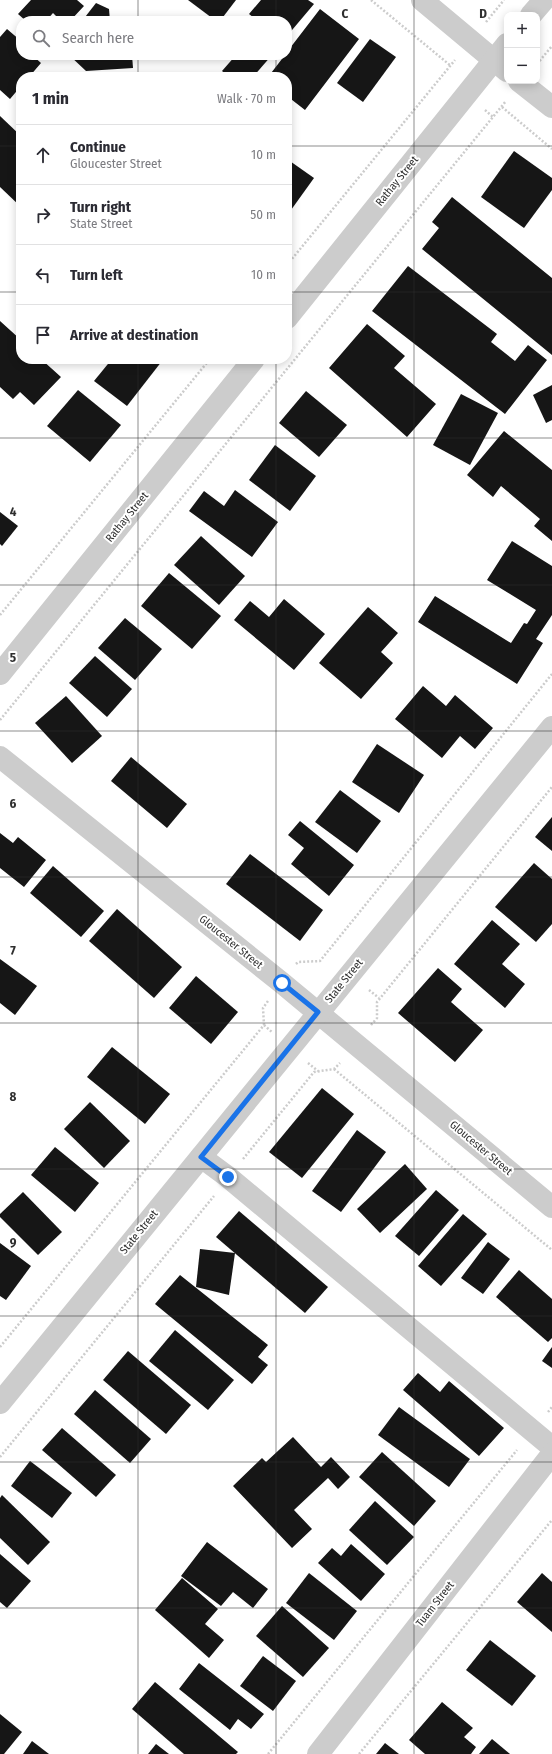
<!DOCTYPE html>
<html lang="en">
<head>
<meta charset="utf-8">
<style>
	:root { --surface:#fff; --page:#f2f2f3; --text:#2b2b33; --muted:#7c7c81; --line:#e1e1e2 }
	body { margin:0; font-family:"Fira Sans Condensed",sans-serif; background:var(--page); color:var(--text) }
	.controls { position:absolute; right:12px; top:12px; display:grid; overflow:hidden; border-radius:8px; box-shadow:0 2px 10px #0003 }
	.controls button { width:36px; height:36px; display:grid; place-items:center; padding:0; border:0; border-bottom:1px solid var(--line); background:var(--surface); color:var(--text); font:20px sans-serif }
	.stop { position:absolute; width:12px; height:12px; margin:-9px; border:3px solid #1a73e8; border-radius:50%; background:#fff }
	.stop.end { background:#1a73e8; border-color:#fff; box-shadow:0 1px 4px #0008 }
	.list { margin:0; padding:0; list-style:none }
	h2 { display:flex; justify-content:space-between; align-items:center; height:52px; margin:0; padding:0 16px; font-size:17px }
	h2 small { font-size:13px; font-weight:400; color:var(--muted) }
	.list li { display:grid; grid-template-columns:26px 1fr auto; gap:12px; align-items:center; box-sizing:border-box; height:60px; padding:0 16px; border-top:1px solid var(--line) }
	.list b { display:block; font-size:15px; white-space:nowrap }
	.list p { margin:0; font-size:13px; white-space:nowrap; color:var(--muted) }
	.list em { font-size:13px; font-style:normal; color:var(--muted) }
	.icon { flex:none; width:22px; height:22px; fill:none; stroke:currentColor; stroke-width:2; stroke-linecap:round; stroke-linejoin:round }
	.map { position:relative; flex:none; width:552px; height:1754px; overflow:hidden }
	.search { position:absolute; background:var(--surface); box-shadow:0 2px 10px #0003; left:16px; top:16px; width:276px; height:44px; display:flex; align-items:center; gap:10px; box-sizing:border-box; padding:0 14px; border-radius:16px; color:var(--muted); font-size:15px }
	.panel { position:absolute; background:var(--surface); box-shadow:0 2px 10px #0003; left:16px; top:72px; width:276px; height:292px; border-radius:16px }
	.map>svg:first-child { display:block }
	.building { fill:#161616 }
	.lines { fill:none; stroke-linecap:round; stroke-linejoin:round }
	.path { stroke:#ccc; stroke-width:2.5; stroke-dasharray:2 2; stroke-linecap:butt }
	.minor { stroke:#ccc; stroke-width:22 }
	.route { stroke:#1a73e8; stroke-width:5 }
	.grid { fill:none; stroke:#2f2f2f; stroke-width:1; stroke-opacity:0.55 }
	.labels { text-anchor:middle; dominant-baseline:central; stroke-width:4; stroke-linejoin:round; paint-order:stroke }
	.street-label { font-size:11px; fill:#2f2f2f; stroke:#fff }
	.grid-label { font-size:13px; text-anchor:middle; font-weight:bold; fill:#2f2f2f; stroke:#fff; stroke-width:4; stroke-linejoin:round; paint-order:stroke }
</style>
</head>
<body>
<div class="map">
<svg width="552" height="1754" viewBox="0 0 552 1754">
	<rect width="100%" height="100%" fill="#fff"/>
	<g class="building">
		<path d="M31 0H77L84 6 70 21H61L53 13 46 21H26L18 14Z"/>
		<path d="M188 0H236L220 21H216Z"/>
		<path d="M261 0H308L314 4 287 36V21H258L249 14Z"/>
		<path d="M96 3 109 9 110 21H82Z"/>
		<path d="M320 9 359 39 305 110 287 96V77H268L285 55H287V52Z"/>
		<path d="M7 29 21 41V55H32L41 63 29 77H21V86L10 99 0 90V37Z"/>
		<path d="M370 39 396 57 363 102 337 83Z"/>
		<path d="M69 55H132L133 68 86 71Z"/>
		<path d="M236 55H272L253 77H229L222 71Z"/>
		<path d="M0 116 21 136V207L0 187Z"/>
		<path d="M514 151 552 178V190L524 228 481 197Z"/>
		<path d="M287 159 314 178 291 210 287 207Z"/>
		<path d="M452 197 552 278V355L422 249 439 228 432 222Z"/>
		<path d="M408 266 497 334 491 342 515 361 528 345 547 360 505 414 372 311Z"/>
		<path d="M0 321 21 340V359H41L61 377 34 405 20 392 13 399 0 387Z"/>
		<path d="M367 324 405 356 394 368 436 404 407 437 329 368Z"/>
		<path d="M112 359H159L162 361 127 406 94 381Z"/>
		<path d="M552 385V420L546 423 533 395Z"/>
		<path d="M78 390 121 425 90 462 47 426Z"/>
		<path d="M306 391 347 425 319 457 279 423Z"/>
		<path d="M461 394 498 413 470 465 433 445Z"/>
		<path d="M504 431 552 470V541L534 526 540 519 501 486 493 497 467 475Z"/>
		<path d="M275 445 316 476 290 511 249 480Z"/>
		<path d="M235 490 278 522 252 557 189 511 204 491 224 506Z"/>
		<path d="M0 512 18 526 2 546 0 544Z"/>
		<path d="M201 536 245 576 219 605 174 565Z"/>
		<path d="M512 541 552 566V615L536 639 543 643 517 684 418 622 435 596 511 643 524 623 527 624 536 610 487 580Z"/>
		<path d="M169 573 221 616 192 649 141 606Z"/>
		<path d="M284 599 325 634 294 670 234 620 250 601 269 617Z"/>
		<path d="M368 607 398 633 381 652 393 663 361 699 319 663Z"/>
		<path d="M125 618 162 649 135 680 98 648Z"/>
		<path d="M95 656 132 689 107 717 69 683Z"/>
		<path d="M423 686 446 706 455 695 493 728 475 749 460 736 442 758 395 719Z"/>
		<path d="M66 696 102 736 72 763 35 723Z"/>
		<path d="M377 744 424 775 399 813 352 782Z"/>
		<path d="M131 757 187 804 167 828 111 781Z"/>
		<path d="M340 790 381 821 357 853 315 822Z"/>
		<path d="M552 817V851L535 837Z"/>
		<path d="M300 821 354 865 329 896 291 864 304 848 288 835Z"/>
		<path d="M0 833 13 843 18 837 46 860 24 887 0 868Z"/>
		<path d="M250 854 323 910 300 941 226 884Z"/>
		<path d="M534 863 552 879V924L536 942 495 907Z"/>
		<path d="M53 866 104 911 81 937 30 893Z"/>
		<path d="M117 909 182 967 154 998 89 941Z"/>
		<path d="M492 920 520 944 502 964 525 984 505 1008 454 964Z"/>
		<path d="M0 959 37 986 15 1015 0 1003Z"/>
		<path d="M438 968 462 989 451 1002 483 1030 455 1062 398 1013Z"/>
		<path d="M196 976 238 1012 211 1044 169 1008Z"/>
		<path d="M112 1047 170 1094 145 1124 87 1077Z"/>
		<path d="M322 1088 354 1114 302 1178 269 1152Z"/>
		<path d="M90 1102 130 1141 104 1168 64 1129Z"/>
		<path d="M357 1130 386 1152 341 1212 312 1191Z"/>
		<path d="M55 1147 99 1183 75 1212 31 1175Z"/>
		<path d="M405 1164 427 1189 380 1233 357 1209Z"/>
		<path d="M436 1190 459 1210 419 1256 395 1236Z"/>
		<path d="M23 1192 62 1232 38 1255 0 1217V1214Z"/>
		<path d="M239 1211 328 1287 305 1313 216 1237Z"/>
		<path d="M463 1214 487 1234 441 1286 418 1266Z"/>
		<path d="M488 1242 510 1259 483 1294 461 1278Z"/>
		<path d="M0 1243 31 1266 6 1300 0 1296Z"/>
		<path d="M200 1249 235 1253 229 1295 196 1287Z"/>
		<path d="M519 1270 552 1299V1338L548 1342 496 1297Z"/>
		<path d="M180 1275 268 1345 258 1357 268 1365 252 1384 155 1304Z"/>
		<path d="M175 1330 234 1380 208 1410 149 1361Z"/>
		<path d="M552 1347V1368L542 1361Z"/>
		<path d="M128 1351 191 1405 166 1434 103 1380Z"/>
		<path d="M418 1373 440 1392 449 1381 504 1428 479 1456 403 1390Z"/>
		<path d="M95 1390 151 1439 130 1463 74 1414Z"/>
		<path d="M399 1407 470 1459 449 1487 378 1435Z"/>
		<path d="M62 1428 116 1475 96 1497 42 1450Z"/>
		<path d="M293 1437 321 1467 331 1457 350 1477 338 1489 328 1478 294 1510 312 1529 292 1548 233 1486 262 1458 266 1462Z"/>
		<path d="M382 1452 436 1501 414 1526 359 1477Z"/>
		<path d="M30 1461 72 1493 52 1518 11 1486Z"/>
		<path d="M2 1495 50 1542 28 1565 0 1538V1498Z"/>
		<path d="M375 1501 414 1537 387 1565 349 1530Z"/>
		<path d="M207 1542 268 1589 253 1608 233 1592 221 1606 181 1576Z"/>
		<path d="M351 1544 385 1574 361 1601 318 1563 332 1548 341 1556Z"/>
		<path d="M0 1554 31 1581 7 1608 0 1602Z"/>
		<path d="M309 1573 357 1611 334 1640 286 1603Z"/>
		<path d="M542 1573 552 1582V1632L517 1602Z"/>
		<path d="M182 1578 218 1609 205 1624 224 1640 209 1658 155 1610Z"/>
		<path d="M282 1606 329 1648 303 1677 256 1636Z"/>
		<path d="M490 1640 536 1676 512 1706 466 1670Z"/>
		<path d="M263 1656 296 1681 273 1711 240 1686Z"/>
		<path d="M199 1663 264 1714 251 1729 238 1719 230 1730 179 1689Z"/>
		<path d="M155 1682 238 1752 236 1754H184L132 1709Z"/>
		<path d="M442 1702 473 1728 464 1737 476 1747 471 1754H425L409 1740Z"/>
		<path d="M0 1714 22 1732 4 1754H0Z"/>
		<path d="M492 1739 510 1754H479Z"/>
		<path d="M32 1741 49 1754H23Z"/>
		<path d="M385 1743 399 1754H376Z"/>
		<path d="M156 1744 169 1754H148Z"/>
	</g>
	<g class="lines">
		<g class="path">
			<path d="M371 0 451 66"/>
			<path d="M486 22 504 0"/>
			<path d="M537 64 552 46"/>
			<path d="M502 107 552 149"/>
			<path d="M485 110 493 117"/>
			<path d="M287 265 455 60"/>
			<path d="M0 615 210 359"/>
			<path d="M0 720 506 101"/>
			<path d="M296 964 298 962 320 961 552 674"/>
			<path d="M369 990 379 998"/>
			<path d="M264 1025 273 1033"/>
			<path d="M371 1025 377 1018V1002L552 787"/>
			<path d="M308 1063 318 1071"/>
			<path d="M334 1069 552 1250"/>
			<path d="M243 1159 314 1072 334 1069 340 1063"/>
			<path d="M0 1347 264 1025 263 1008 268 1001"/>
			<path d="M548 1412 552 1407"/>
			<path d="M0 1457 214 1196"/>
			<path d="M268 1754 517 1450"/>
			<path d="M359 1754 552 1520"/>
		</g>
		<g class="minor">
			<path d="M422 0 507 71"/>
			<path d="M531 15 544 0"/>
			<path d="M519 81 552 107"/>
			<path d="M287 318 507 44"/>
			<path d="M0 674 254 359"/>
			<path d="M0 757 282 983 552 1207"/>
			<path d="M201 1157 228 1177 552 1447"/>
			<path d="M0 1403 552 727"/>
			<path d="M318 1754 552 1454"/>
		</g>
	</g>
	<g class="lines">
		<path class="route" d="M228 1177 201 1157 318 1012 282 983"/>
	</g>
	<path class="grid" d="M138 0V21M276 0V21M414 0V1754M138 55V77M276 55V77M0 146H21M287 146H552M0 292H21M287 292H552M138 359V1754M276 359V1754M0 438H552M0 585H552M0 731H552M0 877H552M0 1023H552M0 1169H552M0 1316H552M0 1462H552M0 1608H552"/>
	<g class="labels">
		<g class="street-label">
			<text transform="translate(397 181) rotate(-51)">Rathay Street</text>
			<text transform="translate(127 517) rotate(-51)">Rathay Street</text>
			<text transform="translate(231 942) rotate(39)">Gloucester Street</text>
			<text transform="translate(344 981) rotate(-51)">State Street</text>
			<text transform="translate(481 1148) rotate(40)">Gloucester Street</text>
			<text transform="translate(139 1232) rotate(-51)">State Street</text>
			<text transform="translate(435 1604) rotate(-52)">Tuam Street</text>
		</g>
	</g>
	<g class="grid-label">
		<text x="345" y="18">C</text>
		<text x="483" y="18">D</text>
		<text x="13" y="516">4</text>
		<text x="13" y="662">5</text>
		<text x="13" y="808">6</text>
		<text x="13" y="955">7</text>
		<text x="13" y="1101">8</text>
		<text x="13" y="1247">9</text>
	</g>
</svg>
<div class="controls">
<button>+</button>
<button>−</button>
</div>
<div class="stop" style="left:282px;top:983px"></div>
<div class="stop end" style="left:228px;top:1177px"></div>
<div class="search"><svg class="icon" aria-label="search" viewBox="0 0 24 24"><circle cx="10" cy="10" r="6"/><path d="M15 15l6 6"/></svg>Search here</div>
<section class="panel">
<h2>1 min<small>Walk · 70 m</small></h2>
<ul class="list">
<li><svg class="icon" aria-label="ahead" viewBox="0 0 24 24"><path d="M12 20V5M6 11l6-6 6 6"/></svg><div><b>Continue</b><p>Gloucester Street</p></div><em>10 m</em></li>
<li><svg class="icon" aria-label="right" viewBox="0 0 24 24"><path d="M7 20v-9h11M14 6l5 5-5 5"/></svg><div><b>Turn right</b><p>State Street</p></div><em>50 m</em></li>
<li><svg class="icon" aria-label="left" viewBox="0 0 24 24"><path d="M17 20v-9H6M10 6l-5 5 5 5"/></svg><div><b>Turn left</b></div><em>10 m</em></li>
<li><svg class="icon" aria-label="arrive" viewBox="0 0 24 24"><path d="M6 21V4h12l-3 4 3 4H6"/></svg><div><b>Arrive at destination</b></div></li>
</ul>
</section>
</div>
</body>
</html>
